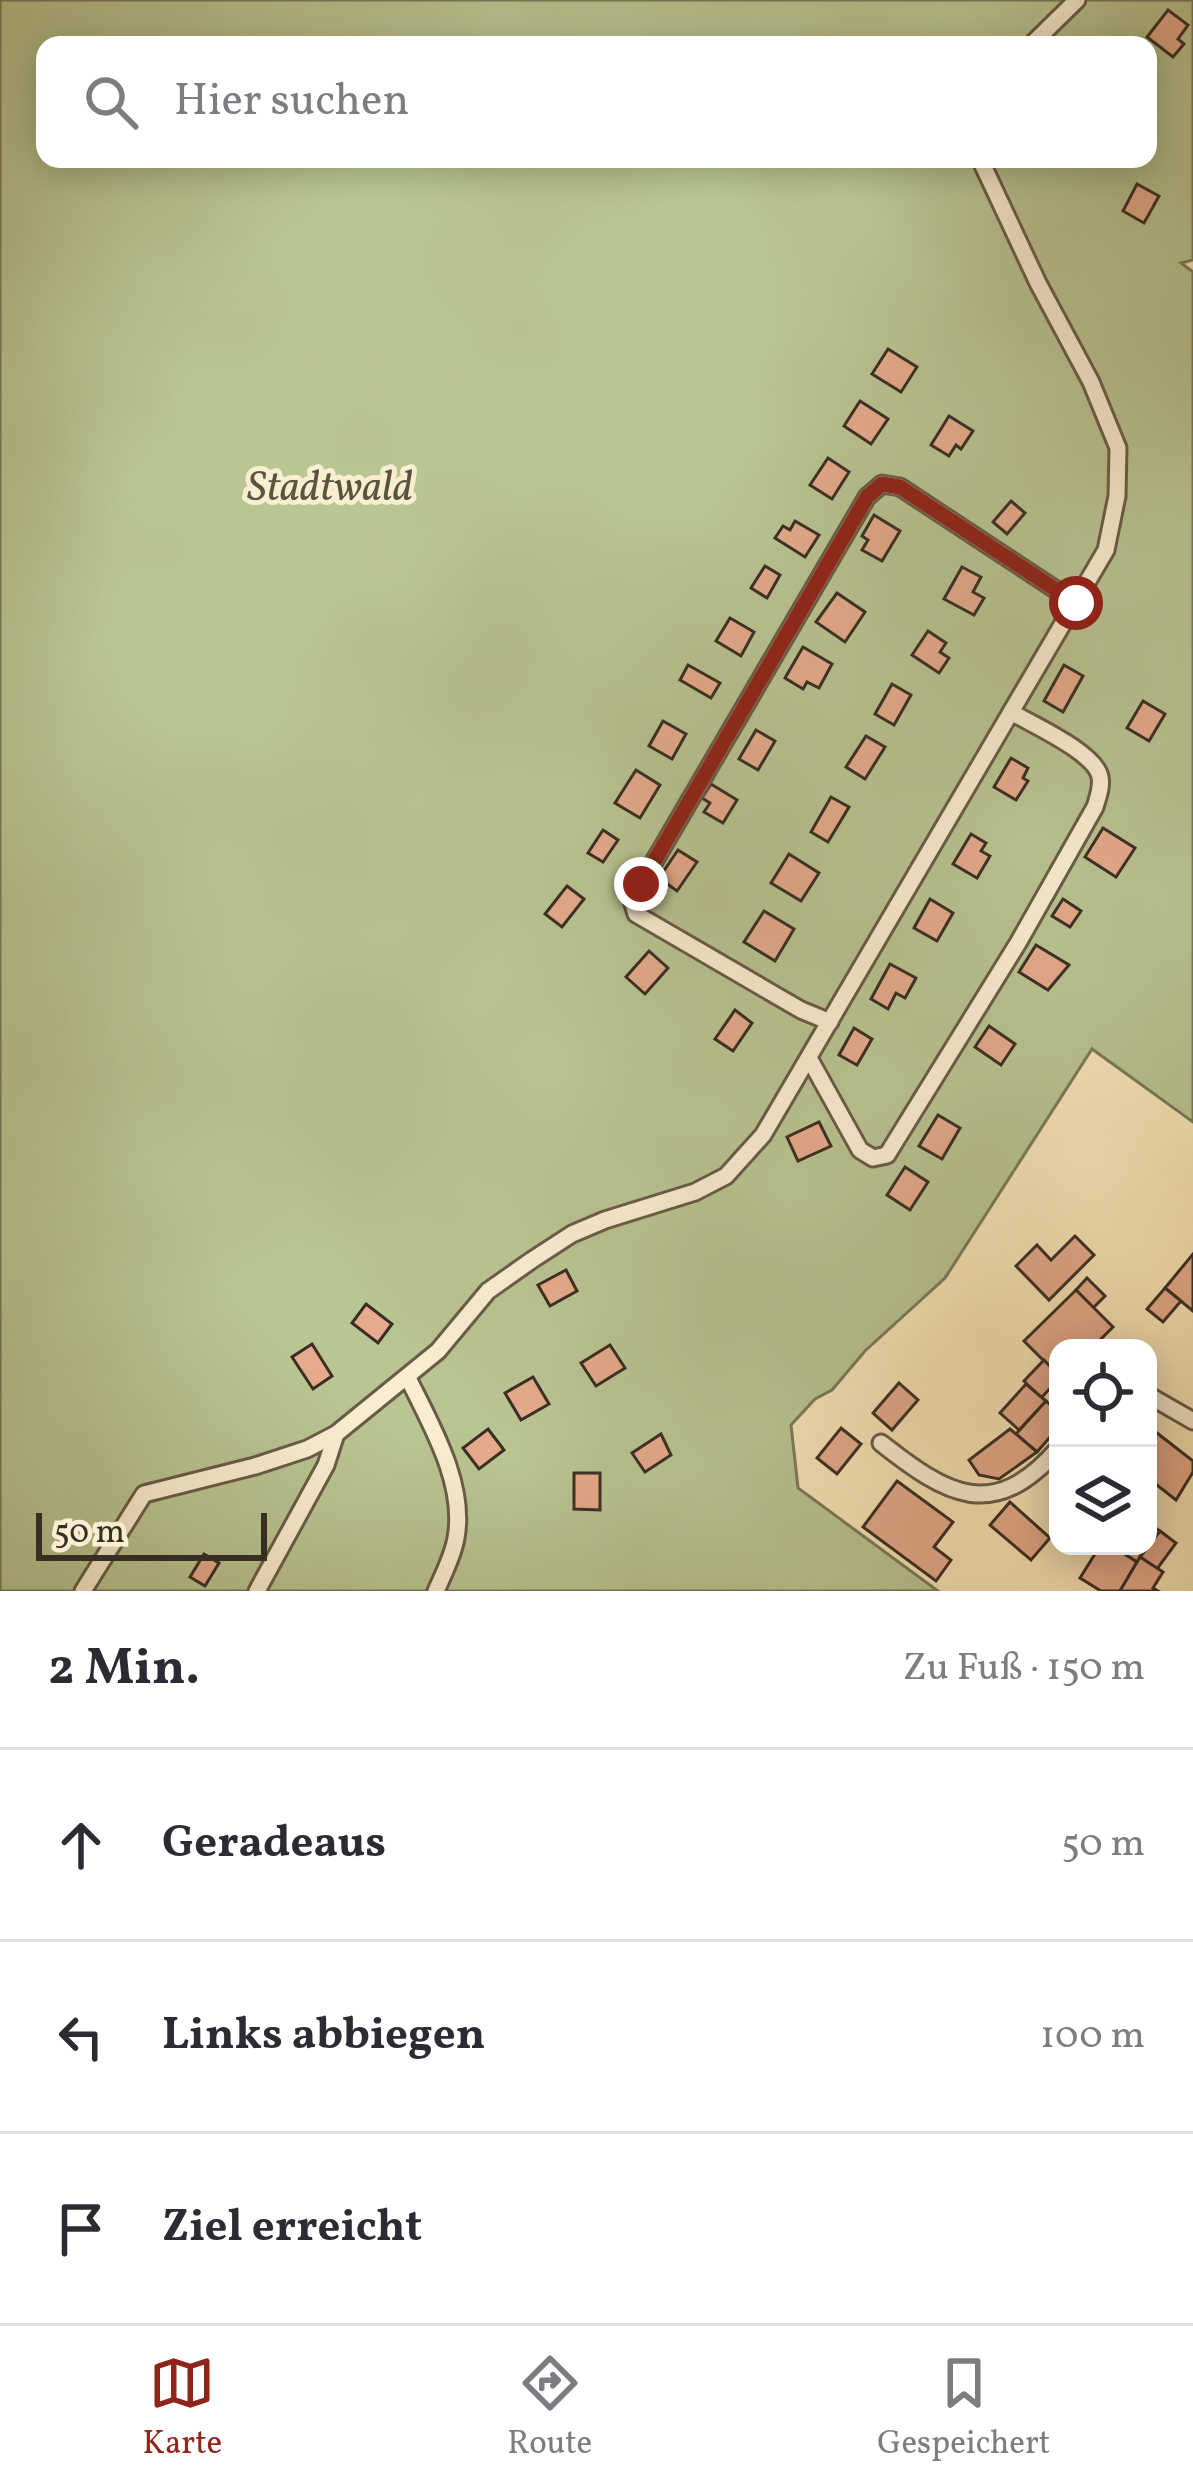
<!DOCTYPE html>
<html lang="de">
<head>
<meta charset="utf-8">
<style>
	:root { --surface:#fff; --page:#f2f2f3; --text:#2b2b33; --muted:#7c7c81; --line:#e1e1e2; --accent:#8f2418 }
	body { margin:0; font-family:Vollkorn,serif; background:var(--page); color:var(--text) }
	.controls { position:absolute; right:36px; bottom:36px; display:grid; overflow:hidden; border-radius:24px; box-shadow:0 6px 30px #0003 }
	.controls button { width:108px; height:108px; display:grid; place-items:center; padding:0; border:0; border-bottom:3px solid var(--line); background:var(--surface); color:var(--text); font:60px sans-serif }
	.scale { position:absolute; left:36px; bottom:30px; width:231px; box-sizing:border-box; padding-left:12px; border:6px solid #382e24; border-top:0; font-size:33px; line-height:42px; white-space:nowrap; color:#382e24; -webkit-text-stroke:9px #faeed1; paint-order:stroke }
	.stop { position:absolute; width:36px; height:36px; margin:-27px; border:9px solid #8f2418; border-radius:50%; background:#fff }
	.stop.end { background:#8f2418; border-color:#fff; box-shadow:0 3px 12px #0008 }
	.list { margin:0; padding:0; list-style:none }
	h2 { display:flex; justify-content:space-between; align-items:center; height:156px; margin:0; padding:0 48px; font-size:51px }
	h2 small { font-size:39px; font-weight:400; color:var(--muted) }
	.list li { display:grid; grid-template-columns:78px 1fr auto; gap:36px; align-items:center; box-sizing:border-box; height:192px; padding:0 48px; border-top:3px solid var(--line) }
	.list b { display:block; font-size:45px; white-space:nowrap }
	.list em { font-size:39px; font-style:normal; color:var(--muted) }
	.icon { flex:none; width:66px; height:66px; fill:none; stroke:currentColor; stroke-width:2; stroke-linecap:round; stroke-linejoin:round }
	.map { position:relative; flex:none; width:1193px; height:1591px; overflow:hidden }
	.search { position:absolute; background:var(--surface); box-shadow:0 6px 30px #0003; left:36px; right:36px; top:36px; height:132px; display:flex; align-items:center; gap:30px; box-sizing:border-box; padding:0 42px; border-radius:24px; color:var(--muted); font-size:45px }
	.sheet { height:732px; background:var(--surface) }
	nav { display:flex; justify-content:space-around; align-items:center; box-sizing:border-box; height:168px; border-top:3px solid var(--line); background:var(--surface); font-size:33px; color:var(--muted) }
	nav a { display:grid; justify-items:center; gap:6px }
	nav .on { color:var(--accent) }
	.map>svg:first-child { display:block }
	.green { fill:#b9c592; stroke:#787a5b; stroke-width:3; fill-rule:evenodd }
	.building { fill:#e5ab8c; stroke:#382e24; stroke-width:3 }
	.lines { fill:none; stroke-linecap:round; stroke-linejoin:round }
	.lane-casing { stroke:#685c49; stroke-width:21 }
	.lane { stroke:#faeed1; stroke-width:15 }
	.route { stroke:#8f2418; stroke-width:15 }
	.labels { text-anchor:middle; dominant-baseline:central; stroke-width:10; stroke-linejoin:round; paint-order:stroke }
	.park-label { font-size:42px; font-style:italic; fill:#585440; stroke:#faeed1 }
</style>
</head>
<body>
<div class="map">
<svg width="1193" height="1591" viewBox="0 0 1193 1591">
	<rect width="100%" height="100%" fill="#f8e5b8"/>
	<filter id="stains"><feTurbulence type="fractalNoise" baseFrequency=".00167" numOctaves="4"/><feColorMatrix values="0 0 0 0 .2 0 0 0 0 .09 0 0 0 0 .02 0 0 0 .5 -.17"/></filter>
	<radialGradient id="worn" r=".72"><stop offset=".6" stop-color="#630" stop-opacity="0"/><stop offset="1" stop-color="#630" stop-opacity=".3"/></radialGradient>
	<path class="green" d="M0 0H1193V260L1181 263 1193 272V1122L1092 1049 945 1278 865 1351 832 1390 815 1399 791 1425 798 1488 938 1591H0ZM45 45H1148V159H45Z"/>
	<g class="building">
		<path d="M1168 10 1188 25 1178 39 1184 44 1173 57 1147 37Z"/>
		<path d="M1137 184 1159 196 1144 223 1123 211Z"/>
		<path d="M888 349 917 367 901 392 872 374Z"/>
		<path d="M860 401 888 419 871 444 844 426Z"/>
		<path d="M949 416 973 431 961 449 956 445 949 456 931 445Z"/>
		<path d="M828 458 849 472 832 499 810 485Z"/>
		<path d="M1011 501 1025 513 1007 534 993 522Z"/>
		<path d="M874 515 900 531 882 561 862 550 868 540 862 536Z"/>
		<path d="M795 521 819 535 805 557 775 538 783 526 790 530Z"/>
		<path d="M765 566 780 575 767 598 751 588Z"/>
		<path d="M962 567 981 577 973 592 984 598 974 615 944 599Z"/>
		<path d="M837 593 865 612 845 642 816 622Z"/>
		<path d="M730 618 754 632 741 656 716 641Z"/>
		<path d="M928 631 946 643 940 652 949 658 939 673 912 655Z"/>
		<path d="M803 647 832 664 819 688 807 682 803 689 785 678Z"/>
		<path d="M688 665 720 683 711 698 680 680Z"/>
		<path d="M1064 665 1083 676 1063 712 1044 701Z"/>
		<path d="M892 684 911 695 894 725 875 714Z"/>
		<path d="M1143 701 1165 714 1149 741 1127 728Z"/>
		<path d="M663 721 686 734 672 759 649 746Z"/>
		<path d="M756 730 775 741 758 770 739 759Z"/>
		<path d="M866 736 885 747 865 779 846 767Z"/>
		<path d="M1011 758 1028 768 1023 778 1028 781 1016 800 994 787Z"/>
		<path d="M636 770 660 785 640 818 615 803Z"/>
		<path d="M711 784 737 800 723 823 704 812 710 803 702 798Z"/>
		<path d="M831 797 849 807 828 842 811 832Z"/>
		<path d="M1103 828 1135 848 1116 877 1085 857Z"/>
		<path d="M603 830 618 840 603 862 588 853Z"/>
		<path d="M971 834 986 843 981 851 990 856 977 878 953 864Z"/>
		<path d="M678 850 697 862 677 891 659 878Z"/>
		<path d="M789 854 819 873 801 901 771 883Z"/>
		<path d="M567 886 584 899 562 927 545 914Z"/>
		<path d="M930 899 953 913 937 941 914 928Z"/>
		<path d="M1063 899 1081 911 1070 927 1052 916Z"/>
		<path d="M764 911 794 929 775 961 744 942Z"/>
		<path d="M1036 945 1069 965 1048 990 1019 972Z"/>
		<path d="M649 951 668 968 645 994 626 977Z"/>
		<path d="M890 964 916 978 905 998 896 993 888 1009 871 999Z"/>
		<path d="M735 1010 752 1023 733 1051 715 1039Z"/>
		<path d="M989 1026 1015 1044 1001 1065 975 1047Z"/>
		<path d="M854 1028 872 1039 857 1065 839 1055Z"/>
		<path d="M938 1115 960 1128 942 1159 919 1146Z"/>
		<path d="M819 1122 831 1146 798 1161 787 1137Z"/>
		<path d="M905 1167 928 1182 910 1210 887 1195Z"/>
		<path d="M1075 1236 1094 1255 1049 1300 1016 1266 1037 1245 1051 1260Z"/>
		<path d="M1193 1254V1311L1165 1288Z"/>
		<path d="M566 1270 577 1291 550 1306 538 1285Z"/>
		<path d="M1087 1278 1105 1296 1093 1308 1076 1290Z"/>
		<path d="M1165 1288 1181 1301 1163 1322 1147 1309Z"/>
		<path d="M1076 1290 1113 1327 1096 1344 1100 1348H1058V1375L1024 1341Z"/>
		<path d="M366 1304 392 1324 378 1343 352 1323Z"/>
		<path d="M312 1344 332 1376 313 1389 292 1357Z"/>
		<path d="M610 1345 625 1368 596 1386 581 1363Z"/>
		<path d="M1044 1360 1058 1375V1380L1041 1398 1024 1381Z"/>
		<path d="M533 1377 549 1404 521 1420 505 1393Z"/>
		<path d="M899 1383 918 1400 892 1430 873 1413Z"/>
		<path d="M1026 1384 1046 1401 1019 1430 1000 1413Z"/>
		<path d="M1046 1401 1058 1412V1428L1037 1452 1016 1434Z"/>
		<path d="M1148 1426 1193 1461V1472L1176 1500 1148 1478Z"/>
		<path d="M841 1428 861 1444 837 1474 817 1458Z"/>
		<path d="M488 1429 504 1450 479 1469 463 1448Z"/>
		<path d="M1010 1429 1037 1452 999 1479 979 1475 969 1460Z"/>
		<path d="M661 1434 671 1455 645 1472 632 1453Z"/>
		<path d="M574 1473H600V1510L574 1509Z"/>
		<path d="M897 1481 953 1522 934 1547 951 1560 936 1581 863 1527Z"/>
		<path d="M1010 1502 1050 1538 1031 1560 990 1525Z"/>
		<path d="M1148 1523 1160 1531 1137 1562 1116 1549 1148 1546Z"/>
		<path d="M1160 1531 1176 1543 1157 1569 1140 1557Z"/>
		<path d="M1100 1546H1112L1137 1562 1120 1591H1101L1080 1578Z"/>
		<path d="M204 1554 219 1563 205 1586 190 1577Z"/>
		<path d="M1140 1557 1163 1572 1153 1588 1158 1591H1120Z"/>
	</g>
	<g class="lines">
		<g class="lane-casing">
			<g id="lane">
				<path d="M1031 45 1077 0"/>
				<path d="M830 1022 801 1010 636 914 633 904 641 884 867 497 882 484 900 487 1076 603"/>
				<path d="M809 1058 860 1150 873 1158 887 1155 1018 943 1095 807C1098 797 1102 787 1100 777 1096 753 1033 725 1011 712"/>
				<path d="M408 1378C431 1425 466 1484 456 1538 453 1556 443 1575 436 1591"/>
				<path d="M1148 1395 1193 1421"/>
				<path d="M881 1443C947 1495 993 1523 1058 1449"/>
				<path d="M83 1591 144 1494 255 1466 307 1449 336 1434 438 1351 488 1291 532 1260 572 1234 605 1220 695 1192 726 1176 763 1135 1106 550 1117 496 1118 448 1091 382 1038 283 980 159"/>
				<path d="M257 1591 326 1465 336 1434"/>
			</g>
		</g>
		<use href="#lane" class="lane"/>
	</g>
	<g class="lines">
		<path class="route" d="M641 884 867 497 882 484 900 487 1076 603"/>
	</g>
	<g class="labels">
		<g class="park-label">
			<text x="330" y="489">Stadtwald</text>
		</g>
	</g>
	<rect width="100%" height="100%" filter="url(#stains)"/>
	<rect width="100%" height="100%" fill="url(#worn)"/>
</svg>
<div class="controls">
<button><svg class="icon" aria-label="locate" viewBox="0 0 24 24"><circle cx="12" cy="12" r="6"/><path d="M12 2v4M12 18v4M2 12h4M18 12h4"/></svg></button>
<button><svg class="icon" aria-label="layers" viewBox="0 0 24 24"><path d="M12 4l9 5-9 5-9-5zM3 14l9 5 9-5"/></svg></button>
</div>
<div class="scale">50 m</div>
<div class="stop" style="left:1076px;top:603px"></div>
<div class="stop end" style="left:641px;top:884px"></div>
<div class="search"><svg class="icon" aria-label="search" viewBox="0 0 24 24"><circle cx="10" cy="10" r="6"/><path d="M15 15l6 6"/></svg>Hier suchen</div>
</div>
<section class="sheet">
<h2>2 Min.<small>Zu Fuß · 150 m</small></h2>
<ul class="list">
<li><svg class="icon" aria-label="ahead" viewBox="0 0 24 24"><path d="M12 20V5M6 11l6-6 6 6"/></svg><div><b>Geradeaus</b></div><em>50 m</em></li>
<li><svg class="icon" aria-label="left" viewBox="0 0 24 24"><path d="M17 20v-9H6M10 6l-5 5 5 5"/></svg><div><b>Links abbiegen</b></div><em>100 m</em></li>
<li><svg class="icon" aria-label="arrive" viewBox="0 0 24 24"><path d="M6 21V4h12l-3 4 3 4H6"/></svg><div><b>Ziel erreicht</b></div></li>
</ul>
</section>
<nav>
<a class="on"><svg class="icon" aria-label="map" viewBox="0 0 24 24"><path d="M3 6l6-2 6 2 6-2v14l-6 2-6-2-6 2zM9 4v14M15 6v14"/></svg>Karte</a>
<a><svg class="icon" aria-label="directions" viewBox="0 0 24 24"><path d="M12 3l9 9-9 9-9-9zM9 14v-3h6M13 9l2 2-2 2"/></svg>Route</a>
<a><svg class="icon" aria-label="saved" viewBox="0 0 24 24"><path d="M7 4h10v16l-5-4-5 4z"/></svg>Gespeichert</a>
</nav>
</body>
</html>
